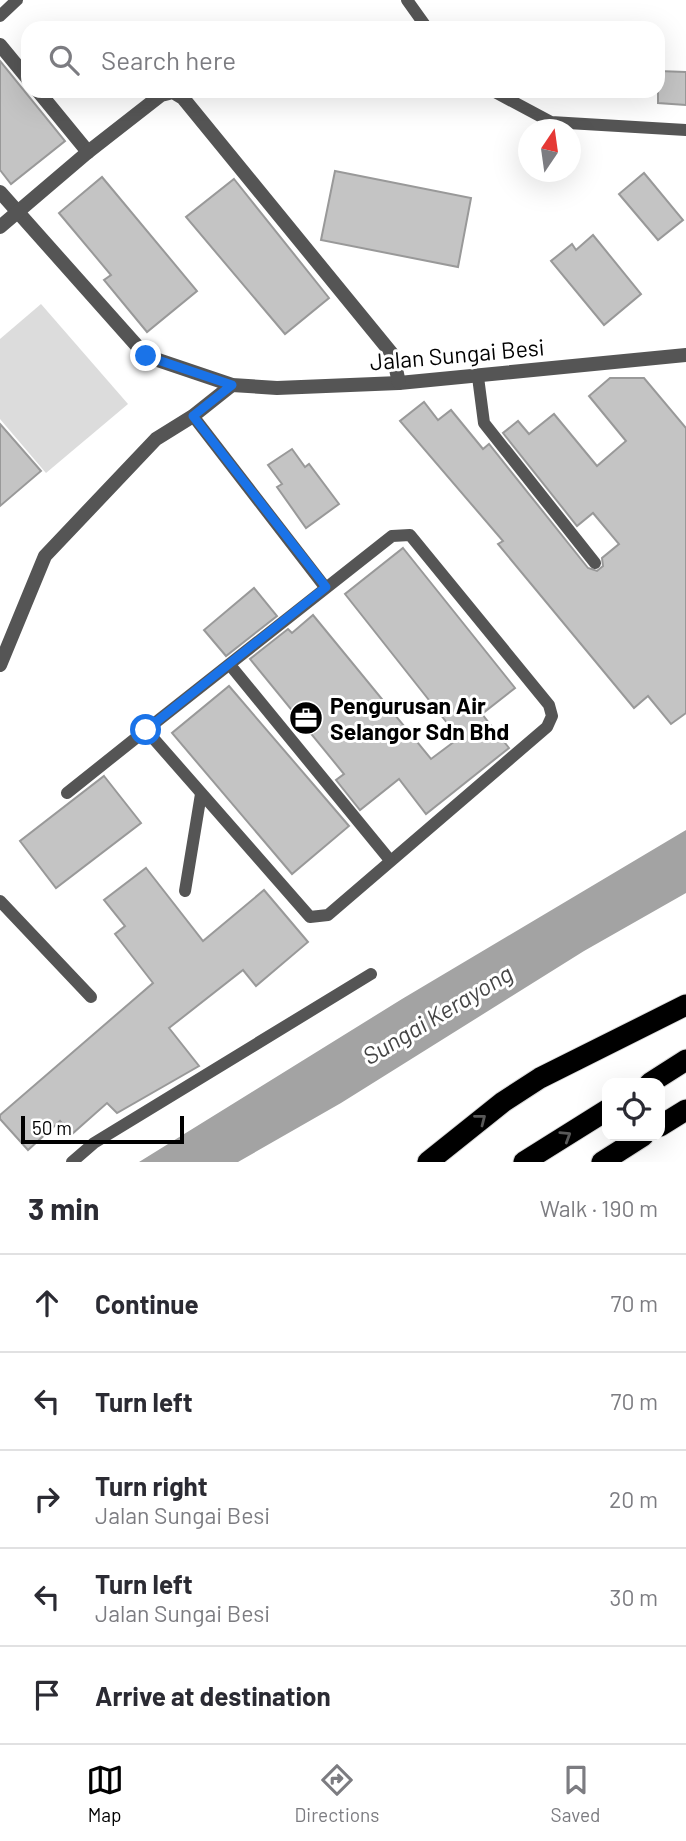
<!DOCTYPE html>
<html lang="en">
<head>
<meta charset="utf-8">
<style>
	:root { --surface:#fff; --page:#f2f2f3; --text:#2b2b33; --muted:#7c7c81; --line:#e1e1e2; --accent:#000 }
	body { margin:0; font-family:Barlow,sans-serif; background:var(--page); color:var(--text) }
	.controls { position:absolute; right:21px; bottom:21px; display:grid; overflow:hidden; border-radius:14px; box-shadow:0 7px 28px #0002 }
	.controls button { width:63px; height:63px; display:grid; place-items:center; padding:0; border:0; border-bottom:2px solid var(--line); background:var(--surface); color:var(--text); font:35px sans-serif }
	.compass { position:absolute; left:518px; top:119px; width:63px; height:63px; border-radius:50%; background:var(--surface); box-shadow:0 7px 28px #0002; rotate:13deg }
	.scale { position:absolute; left:21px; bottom:18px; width:163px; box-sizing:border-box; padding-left:7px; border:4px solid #000; border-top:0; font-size:19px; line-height:24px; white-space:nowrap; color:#000; -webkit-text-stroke:5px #fff; paint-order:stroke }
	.stop { position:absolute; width:21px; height:21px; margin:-16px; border:5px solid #1a73e8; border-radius:50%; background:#fff }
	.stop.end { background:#1a73e8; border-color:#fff; box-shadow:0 2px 7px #0008 }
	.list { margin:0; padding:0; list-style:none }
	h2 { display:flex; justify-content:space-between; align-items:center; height:91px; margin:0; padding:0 28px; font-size:30px }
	h2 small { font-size:23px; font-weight:400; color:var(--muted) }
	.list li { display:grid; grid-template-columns:46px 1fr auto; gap:21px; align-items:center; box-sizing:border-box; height:98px; padding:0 28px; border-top:2px solid var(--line) }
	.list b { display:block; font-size:26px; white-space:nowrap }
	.list p { margin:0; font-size:23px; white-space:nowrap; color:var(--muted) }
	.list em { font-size:23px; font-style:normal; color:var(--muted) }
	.icon { flex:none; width:38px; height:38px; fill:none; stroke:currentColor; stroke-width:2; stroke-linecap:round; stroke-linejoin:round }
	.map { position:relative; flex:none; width:686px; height:1162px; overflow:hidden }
	.search { position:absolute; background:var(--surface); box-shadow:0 7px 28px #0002; left:21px; right:21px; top:21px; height:77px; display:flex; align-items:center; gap:18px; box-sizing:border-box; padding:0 24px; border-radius:21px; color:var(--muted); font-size:26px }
	.sheet { height:581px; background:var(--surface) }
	nav { display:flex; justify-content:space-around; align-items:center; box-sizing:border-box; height:98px; border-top:2px solid var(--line); background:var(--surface); font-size:19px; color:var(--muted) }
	nav a { display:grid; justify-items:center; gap:4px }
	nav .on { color:var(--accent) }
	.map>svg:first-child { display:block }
	.green { fill:#dcdcdc }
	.water { fill:#a3a3a3 }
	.building { fill:#c4c4c4; stroke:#999; stroke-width:2 }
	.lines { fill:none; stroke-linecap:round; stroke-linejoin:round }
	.motorway-casing { stroke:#dbdbdb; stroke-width:23 }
	.service { stroke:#555; stroke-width:12 }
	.minor { stroke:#555; stroke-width:14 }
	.motorway { stroke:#000; stroke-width:21 }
	.oneway { stroke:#595959 }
	.route { stroke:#1a73e8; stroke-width:9 }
	.labels { text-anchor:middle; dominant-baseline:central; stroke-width:6; stroke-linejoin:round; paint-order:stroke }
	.street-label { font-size:23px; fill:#000; stroke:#fff }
	.poi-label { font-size:23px; font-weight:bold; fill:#000; stroke:#fff; text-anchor:start }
	.water-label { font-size:24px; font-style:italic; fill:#444; stroke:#fff }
</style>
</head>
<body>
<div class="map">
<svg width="686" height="1162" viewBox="0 0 686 1162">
	<rect width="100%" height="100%" fill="#fff"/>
	<path class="green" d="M41 304 128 404 46 473 0 419V339Z"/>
	<path class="water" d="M686 830V893L584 951 341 1103 238 1162H139L402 999Z"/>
	<g class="building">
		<path d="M0 61 65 141 11 184 0 170Z"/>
		<path d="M658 71 686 72V105L658 103Z"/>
		<path d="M335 171 471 198 458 267 321 240Z"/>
		<path d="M644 173 683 220 658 240 619 194Z"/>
		<path d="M102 177 197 291 147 332 104 280 111 275 59 213Z"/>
		<path d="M234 179 329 298 285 334 186 217Z"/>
		<path d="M593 235 641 294 604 325 551 261 572 244 576 250Z"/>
		<path d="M610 378H644L686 428V713L671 724 648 696 634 708 498 544 503 541 400 421 424 402 438 420 451 410 483 449 489 444 588 568 597 571 603 566 602 558 619 544 593 513 577 526 503 433 518 421 529 434 554 414 597 466 626 441 589 396Z"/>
		<path d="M0 424 41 471 0 506Z"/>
		<path d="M292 449 305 467 309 464 339 504 306 528 277 487 282 484 268 465Z"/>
		<path d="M403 548 515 688 482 714 509 748 426 814 399 779 360 810 336 780 344 774 250 659 288 629 292 633 313 615 431 759 459 738 345 594Z"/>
		<path d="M254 588 277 616 226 656 204 630Z"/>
		<path d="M229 686 349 826 292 874 172 733Z"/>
		<path d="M104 776 141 823 56 888 20 841Z"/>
		<path d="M146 868 203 941 264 890 308 942 256 986 243 970 169 1028 199 1066 117 1113 107 1103 72 1134 60 1121 28 1150 0 1119V1115L153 983 115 934 125 926 104 900Z"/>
	</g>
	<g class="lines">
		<g class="motorway-casing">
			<g id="motorway">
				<path d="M650 1083 686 1060"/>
				<path d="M660 1126 686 1110"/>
				<path d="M428 1162 503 1102 540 1078 686 1005"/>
				<path d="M524 1162 607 1110"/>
				<path d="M602 1162 643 1136"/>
			</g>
		</g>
		<g class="service">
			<path d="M407 0 427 28"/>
			<path d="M0 16 17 0"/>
			<path d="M493 91 551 122 686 130"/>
			<path d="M478 377 484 423 595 563"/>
			<path d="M193 416 325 587"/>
			<path d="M410 535 549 705 552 716 547 727 328 915 310 917 146 730 392 536Z"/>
			<path d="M230 665 389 859"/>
			<path d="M67 793 146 730"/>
			<path d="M185 891 201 794"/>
			<path d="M0 901 91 997"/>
			<path d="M72 1162 94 1143 371 974"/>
		</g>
		<g class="minor">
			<path d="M0 45 28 79"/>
			<path d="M38 91 88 152"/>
			<path d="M0 192 146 356 232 385 277 388 399 383 686 355"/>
			<path d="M0 227 88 152 161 95 173 92 183 98 393 355 399 383"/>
			<path d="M0 665 45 556 156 439 193 416 232 385"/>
		</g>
		<use href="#motorway" class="motorway"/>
	</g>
	<defs><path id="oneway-chevron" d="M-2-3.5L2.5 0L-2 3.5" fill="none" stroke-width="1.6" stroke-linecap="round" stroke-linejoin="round" transform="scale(1.75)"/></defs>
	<g class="oneway">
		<use href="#oneway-chevron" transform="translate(481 1119) rotate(-38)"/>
		<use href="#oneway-chevron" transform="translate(566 1136) rotate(-32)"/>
	</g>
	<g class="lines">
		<path class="route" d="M146 730 326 587 193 416 232 385 146 356"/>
	</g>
	<defs>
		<g id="office-disc" transform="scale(1.75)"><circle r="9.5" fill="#000" stroke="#fff"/><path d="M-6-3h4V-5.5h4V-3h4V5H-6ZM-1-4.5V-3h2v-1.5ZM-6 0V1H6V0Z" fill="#fff"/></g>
	</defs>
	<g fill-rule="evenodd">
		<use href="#office-disc" x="306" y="718"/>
	</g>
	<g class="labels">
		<g class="street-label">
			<text transform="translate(457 354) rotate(-5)">Jalan Sungai Besi</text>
		</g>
		<g class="poi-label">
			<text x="330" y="705">Pengurusan Air<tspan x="330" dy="26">Selangor Sdn Bhd</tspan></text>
		</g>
		<g class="water-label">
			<text transform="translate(437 1014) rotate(-31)">Sungai Kerayong</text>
		</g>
	</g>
</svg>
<div class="controls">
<button><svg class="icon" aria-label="locate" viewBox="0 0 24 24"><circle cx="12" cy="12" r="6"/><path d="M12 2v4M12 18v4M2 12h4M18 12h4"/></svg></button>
</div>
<svg class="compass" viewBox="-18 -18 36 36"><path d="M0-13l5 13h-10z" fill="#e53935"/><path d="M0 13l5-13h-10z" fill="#7c7c81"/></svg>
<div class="scale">50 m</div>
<div class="stop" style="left:146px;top:730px"></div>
<div class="stop end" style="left:146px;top:356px"></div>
<div class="search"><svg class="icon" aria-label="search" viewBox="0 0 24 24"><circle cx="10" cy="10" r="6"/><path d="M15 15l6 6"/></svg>Search here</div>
</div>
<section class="sheet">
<h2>3 min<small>Walk · 190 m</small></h2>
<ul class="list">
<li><svg class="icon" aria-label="ahead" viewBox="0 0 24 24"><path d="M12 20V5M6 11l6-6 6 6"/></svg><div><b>Continue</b></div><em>70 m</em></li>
<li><svg class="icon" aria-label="left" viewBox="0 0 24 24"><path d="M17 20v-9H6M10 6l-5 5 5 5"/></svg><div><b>Turn left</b></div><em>70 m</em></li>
<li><svg class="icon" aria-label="right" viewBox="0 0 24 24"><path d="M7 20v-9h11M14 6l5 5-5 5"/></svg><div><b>Turn right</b><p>Jalan Sungai Besi</p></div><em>20 m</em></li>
<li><svg class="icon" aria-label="left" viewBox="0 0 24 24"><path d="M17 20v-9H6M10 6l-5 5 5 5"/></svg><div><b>Turn left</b><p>Jalan Sungai Besi</p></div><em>30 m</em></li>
<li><svg class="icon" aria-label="arrive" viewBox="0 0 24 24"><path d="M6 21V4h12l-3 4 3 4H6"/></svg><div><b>Arrive at destination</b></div></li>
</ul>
</section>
<nav>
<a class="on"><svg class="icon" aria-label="map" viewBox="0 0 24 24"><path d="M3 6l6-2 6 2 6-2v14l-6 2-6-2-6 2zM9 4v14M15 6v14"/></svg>Map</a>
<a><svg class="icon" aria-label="directions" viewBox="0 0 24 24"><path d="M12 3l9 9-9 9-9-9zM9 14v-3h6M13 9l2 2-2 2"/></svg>Directions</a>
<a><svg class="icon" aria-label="saved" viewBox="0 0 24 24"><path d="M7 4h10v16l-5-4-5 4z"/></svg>Saved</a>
</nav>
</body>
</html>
